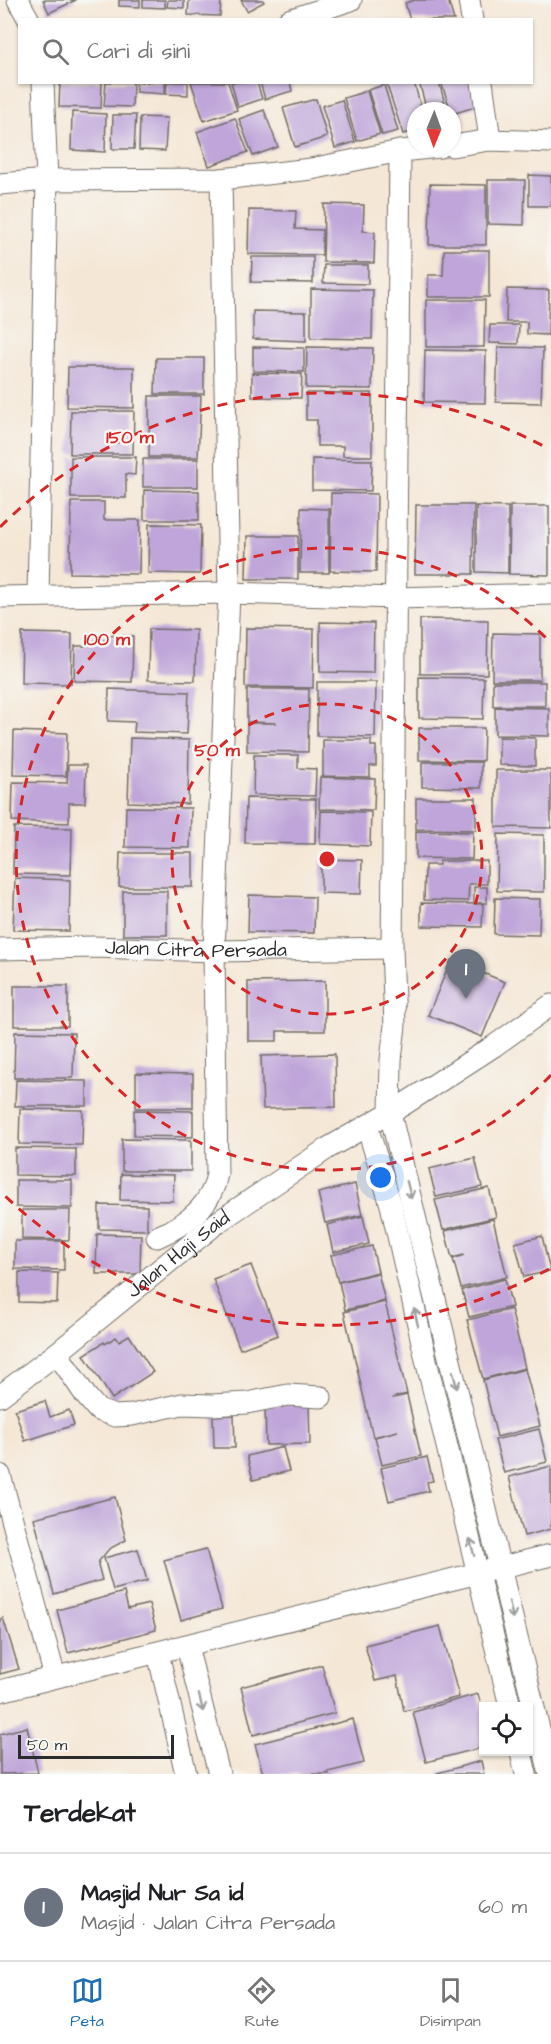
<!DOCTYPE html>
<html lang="id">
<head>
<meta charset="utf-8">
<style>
	:root { --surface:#fff; --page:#f6f6f6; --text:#202124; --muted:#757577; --line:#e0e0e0; --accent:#1f6fb2 }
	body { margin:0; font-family:"Architects Daughter",sans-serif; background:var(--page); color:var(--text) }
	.controls { position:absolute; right:18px; bottom:18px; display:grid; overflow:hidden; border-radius:0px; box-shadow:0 2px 4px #0004 }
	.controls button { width:54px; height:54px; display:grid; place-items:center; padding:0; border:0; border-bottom:2px solid var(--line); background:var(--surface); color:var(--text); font:30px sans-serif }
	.compass { position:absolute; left:407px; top:102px; width:54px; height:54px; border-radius:50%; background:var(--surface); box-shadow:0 2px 4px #0004; rotate:181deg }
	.scale { position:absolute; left:18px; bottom:15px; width:156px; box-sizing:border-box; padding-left:6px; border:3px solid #2b2b2b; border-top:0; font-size:16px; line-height:21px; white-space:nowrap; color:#2b2b2b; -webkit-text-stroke:4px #f6f6f2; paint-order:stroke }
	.you { position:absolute; left:381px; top:1178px; width:21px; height:21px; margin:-15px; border:4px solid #fff; border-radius:50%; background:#1a73e8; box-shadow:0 0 0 9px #1a73e833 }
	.badge { display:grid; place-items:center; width:39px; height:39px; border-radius:50%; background:var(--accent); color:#fff; font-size:20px; font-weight:700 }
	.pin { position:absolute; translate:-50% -50px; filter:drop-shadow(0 2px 3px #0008) }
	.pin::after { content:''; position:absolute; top:32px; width:21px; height:18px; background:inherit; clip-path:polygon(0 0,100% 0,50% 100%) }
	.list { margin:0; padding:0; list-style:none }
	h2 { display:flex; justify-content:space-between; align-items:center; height:78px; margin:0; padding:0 24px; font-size:26px }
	h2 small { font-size:20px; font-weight:400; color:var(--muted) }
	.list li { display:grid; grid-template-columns:39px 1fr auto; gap:18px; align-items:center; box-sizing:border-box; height:108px; padding:0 24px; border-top:2px solid var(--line) }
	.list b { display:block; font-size:22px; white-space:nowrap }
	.list p { margin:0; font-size:20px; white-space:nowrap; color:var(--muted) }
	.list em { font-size:20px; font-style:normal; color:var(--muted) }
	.icon { flex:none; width:33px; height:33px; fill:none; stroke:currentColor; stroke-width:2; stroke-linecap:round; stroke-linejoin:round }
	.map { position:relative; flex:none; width:551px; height:1774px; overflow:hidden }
	.search { position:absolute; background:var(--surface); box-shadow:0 2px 4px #0004; left:18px; right:18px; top:18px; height:66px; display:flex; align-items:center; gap:15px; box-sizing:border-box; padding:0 21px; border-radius:0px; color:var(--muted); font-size:22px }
	.sheet { height:186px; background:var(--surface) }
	nav { display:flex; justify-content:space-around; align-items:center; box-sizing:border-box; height:84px; border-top:2px solid var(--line); background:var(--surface); font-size:16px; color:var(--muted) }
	nav a { display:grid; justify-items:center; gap:3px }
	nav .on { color:var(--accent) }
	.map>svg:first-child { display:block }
	.building { fill:#bfa5d9 }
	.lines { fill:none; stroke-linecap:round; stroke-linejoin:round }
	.street-casing { stroke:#726d67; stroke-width:23 }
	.street { stroke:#fff; stroke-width:21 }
	.oneway { stroke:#a0a0a0 }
	.ring { fill:none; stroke:#d62828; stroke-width:3; stroke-dasharray:10 8 }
	.labels { text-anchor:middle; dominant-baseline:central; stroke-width:5; stroke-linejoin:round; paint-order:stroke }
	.street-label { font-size:20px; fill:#2b2b2b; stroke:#f6f6f2 }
	.centre { fill:#d62828; stroke:#f6f6f2; stroke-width:3 }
	.ring-label { font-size:18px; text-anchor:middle; font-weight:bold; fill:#d62828; stroke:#f6f6f2; stroke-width:5; stroke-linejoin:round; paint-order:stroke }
</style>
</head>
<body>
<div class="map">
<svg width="551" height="1774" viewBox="0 0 551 1774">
	<rect width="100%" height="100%" fill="#f6f6f2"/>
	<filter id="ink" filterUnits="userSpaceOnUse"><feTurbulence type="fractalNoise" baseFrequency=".0167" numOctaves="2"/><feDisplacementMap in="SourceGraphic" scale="12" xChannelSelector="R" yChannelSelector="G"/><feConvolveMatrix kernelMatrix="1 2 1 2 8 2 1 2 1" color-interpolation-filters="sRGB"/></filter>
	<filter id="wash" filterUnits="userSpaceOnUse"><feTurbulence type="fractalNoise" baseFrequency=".008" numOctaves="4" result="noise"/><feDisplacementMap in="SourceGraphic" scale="24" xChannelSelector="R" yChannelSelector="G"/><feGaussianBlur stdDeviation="1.35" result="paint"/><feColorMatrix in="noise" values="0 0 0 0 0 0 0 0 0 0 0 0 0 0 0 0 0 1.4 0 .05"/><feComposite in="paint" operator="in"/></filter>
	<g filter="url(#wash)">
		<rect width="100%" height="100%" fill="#f5e7d6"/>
		<g id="blocks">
			<g class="building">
				<path d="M43 0H76L49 13Z"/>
				<path d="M119 0H140V7L119 6Z"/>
				<path d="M143 0H165V8L143 7Z"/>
				<path d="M168 0H184V8L167 7Z"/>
				<path d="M189 0H221L220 16 188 15Z"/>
				<path d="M241 0H263L264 2 247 11Z"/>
				<path d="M415 0H448L454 20H410L405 3Z"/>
				<path d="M60 82H102L101 108 59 107Z"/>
				<path d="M106 82H133L132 107 104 106Z"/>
				<path d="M136 82H165V94L136 92Z"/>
				<path d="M167 82H188V95L166 94Z"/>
				<path d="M191 82H228L237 110 204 121Z"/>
				<path d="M231 82H257L262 99 238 107Z"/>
				<path d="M260 82H290L292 91 265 99Z"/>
				<path d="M395 82H414L422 111H416V131L403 134 387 85Z"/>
				<path d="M419 82H439L447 111H427Z"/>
				<path d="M441 82H471L478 106 452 114Z"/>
				<path d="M384 85 398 131 382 135 368 90Z"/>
				<path d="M367 91 380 134 357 141 344 98Z"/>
				<path d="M316 99 327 137 295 147 283 108Z"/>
				<path d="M342 100 355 142 335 148 322 106Z"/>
				<path d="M264 110 278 147 253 156 239 119Z"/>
				<path d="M72 112 106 114 105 152 71 150Z"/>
				<path d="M113 115H136L134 149H112Z"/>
				<path d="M140 117 167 118 165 151 139 150Z"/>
				<path d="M235 118 248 152 209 166 197 132Z"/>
				<path d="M529 175 551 176V206H529Z"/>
				<path d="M488 180H525L524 225 488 224Z"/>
				<path d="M430 184 486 185V245H429Z"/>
				<path d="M324 204 364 205 363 231 375 232 374 263 323 262Z"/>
				<path d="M249 210 296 211 295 229 322 230V255L248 254Z"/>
				<path d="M444 250H489V297H428V275H443Z"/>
				<path d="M252 257H313V283L251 282Z"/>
				<path d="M324 265H368V284L323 283Z"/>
				<path d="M311 289 373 290 372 339 311 338Z"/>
				<path d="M507 289 549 290 548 335 527 334V322H506Z"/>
				<path d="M426 300H485L484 347H426Z"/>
				<path d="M253 311 306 312V341L253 339Z"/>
				<path d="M490 325H519L518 344 489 343Z"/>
				<path d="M253 347 304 348V372L253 371Z"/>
				<path d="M307 347 373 348 372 389 306 388Z"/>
				<path d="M498 347 543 348 541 403 496 402Z"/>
				<path d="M425 350 486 351 485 403 424 402Z"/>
				<path d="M156 358H204V394H155Z"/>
				<path d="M68 367H134V408L67 407Z"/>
				<path d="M252 373 302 374 301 398 252 397Z"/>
				<path d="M306 393H372V456H343V446H317V420H306Z"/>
				<path d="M149 396H201L198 457H149Z"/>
				<path d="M71 411H134L133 454H70Z"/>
				<path d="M71 457H136L135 475 126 474V498H71Z"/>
				<rect x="143" y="459" width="55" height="28"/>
				<path d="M312 459 372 460 371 491 312 490Z"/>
				<path d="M144 490 199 491V520H144Z"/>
				<path d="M331 493 377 494 376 572 330 571Z"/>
				<path d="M71 502H104V520H140L139 574 70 573Z"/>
				<path d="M416 505H474L473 574H415Z"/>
				<path d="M476 506 508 507V573L476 572Z"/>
				<path d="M510 506H549V575L509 574Z"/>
				<path d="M301 508 329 509V573H300Z"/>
				<path d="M149 524 201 525 200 574 148 573Z"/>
				<path d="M247 536H298V579H246Z"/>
				<path d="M420 619 488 620 487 674H420Z"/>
				<path d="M320 622 374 623 373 673 320 672Z"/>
				<path d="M246 628 314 629 313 688 245 687Z"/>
				<path d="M149 629 196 630 195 681 148 680Z"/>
				<path d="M22 633 72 634 71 684 21 683Z"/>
				<path d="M493 633 540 634V680H492Z"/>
				<path d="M86 635 133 636 132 682 74 681 75 646H86Z"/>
				<path d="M419 677 484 678 483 719 419 718Z"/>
				<path d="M317 682H376L375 737 317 736Z"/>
				<rect x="493" y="682" width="52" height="24"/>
				<path d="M109 689 189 692 187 734 134 732 135 722 108 721Z"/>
				<path d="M247 689H309L308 752 247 751V723H277L247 722Z"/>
				<path d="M495 707 549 708V736L495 735Z"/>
				<path d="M419 728H484L483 761 419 760Z"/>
				<path d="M14 731 67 733 66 776 13 775Z"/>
				<path d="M499 737 535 738V766L499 765Z"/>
				<path d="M130 738 189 740 188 804 128 802Z"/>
				<path d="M323 740H371V746H376V766H370V777L323 776Z"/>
				<path d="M254 755H298V768L316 769 315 796 253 795Z"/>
				<path d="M422 762H481V788L422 787Z"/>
				<path d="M68 765H86L85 803H69V823L12 821 13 782 67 783Z"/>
				<path d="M496 770H551V828L496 827Z"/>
				<path d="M320 777 375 779 374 810 319 809Z"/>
				<path d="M246 798 316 799 315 844 245 843Z"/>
				<path d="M416 798H476V830L416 829Z"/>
				<path d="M126 807 191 808 190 848 125 847Z"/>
				<path d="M321 811 371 812 370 846 320 844Z"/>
				<path d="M14 827 72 828 71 875 13 874Z"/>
				<path d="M416 831 473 832 472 859 416 858Z"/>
				<path d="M498 834 544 835V892L497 891Z"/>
				<path d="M120 853H193V887H119Z"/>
				<path d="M321 859 362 860 361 894 321 893Z"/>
				<path d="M439 861H487V884H469L468 901 424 900 425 865H439Z"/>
				<path d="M15 878 70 880 69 931 13 930Z"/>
				<rect x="474" y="887" width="13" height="16"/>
				<rect x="123" y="891" width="44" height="44"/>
				<path d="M249 895 315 897 314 933 248 932Z"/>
				<path d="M495 898 540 899 539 935 494 934Z"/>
				<path d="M421 903 483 904 482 927 421 926Z"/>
				<path d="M451 960 505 982 482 1037 428 1015Z"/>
				<path d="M325 981V1031H277V1041H248V982Z"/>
				<rect x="14" y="986" width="54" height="40"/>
				<path d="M15 1032 74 1033 73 1078H14Z"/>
				<path d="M335 1054 336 1107 263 1109 261 1056Z"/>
				<path d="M136 1073 193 1074V1108H136Z"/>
				<path d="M16 1080 87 1081V1106H15Z"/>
				<path d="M20 1109 83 1110 82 1145 19 1144Z"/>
				<path d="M134 1110 193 1111V1137L134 1136Z"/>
				<path d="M122 1139 191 1140V1171H122Z"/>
				<path d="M15 1148 76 1149V1176L15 1175Z"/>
				<path d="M475 1158 482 1187 436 1197 429 1169Z"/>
				<path d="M121 1174 174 1175 173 1201 120 1200Z"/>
				<path d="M16 1180H72V1208L16 1207Z"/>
				<path d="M355 1184 362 1215 325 1223 318 1193Z"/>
				<path d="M489 1188 496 1217 443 1230 435 1200Z"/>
				<path d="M99 1205 147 1206V1230L99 1229Z"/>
				<path d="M22 1210H70L69 1240 22 1239Z"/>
				<path d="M363 1216 369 1244 333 1252 327 1225Z"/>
				<path d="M493 1219 507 1277 461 1288 453 1259 464 1255 452 1258 445 1231Z"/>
				<path d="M97 1234 141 1235 140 1274H96Z"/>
				<path d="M542 1236 550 1271 524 1277 515 1243Z"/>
				<path d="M15 1241H64V1270L15 1269Z"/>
				<path d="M372 1246 378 1272 338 1282 331 1255Z"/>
				<path d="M251 1265 278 1335 240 1349 213 1279Z"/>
				<path d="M19 1272 58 1273 57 1303 19 1302Z"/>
				<path d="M378 1273 385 1301 345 1310 339 1282Z"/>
				<path d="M505 1279 512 1307 469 1317 462 1290Z"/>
				<path d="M385 1302 407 1394 392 1398 407 1395 421 1456 382 1465 375 1437 398 1431 373 1437 344 1312Z"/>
				<path d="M511 1309 525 1368 483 1379 467 1320Z"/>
				<path d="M129 1335 153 1372 112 1399 84 1355 104 1342 105 1344 116 1337 119 1341Z"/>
				<path d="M525 1369 540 1426 497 1437 483 1380Z"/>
				<path d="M45 1401 50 1417 69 1410 74 1425 25 1441 15 1410Z"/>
				<path d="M309 1404 310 1444 266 1445 265 1405Z"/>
				<path d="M234 1415 235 1448H214L213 1416Z"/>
				<path d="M539 1429 547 1462 504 1473 495 1440Z"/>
				<path d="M283 1447 289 1471 253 1480 247 1456Z"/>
				<path d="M427 1457 433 1481 427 1482 429 1491 389 1501 381 1468Z"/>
				<path d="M551 1466V1529L524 1536 509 1477Z"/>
				<path d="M115 1497 126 1540 109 1549 99 1561 98 1565 102 1580 54 1594 34 1518Z"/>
				<path d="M138 1549 147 1581 113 1590 104 1558Z"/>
				<path d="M206 1549 222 1609 181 1620 164 1560Z"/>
				<path d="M124 1592 128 1609 149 1604 156 1630 68 1653 57 1610Z"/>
				<path d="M3 1618 19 1669 0 1674V1619Z"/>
				<path d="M440 1626 459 1697 404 1711 397 1676 375 1681 365 1645Z"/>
				<path d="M322 1665 335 1713 253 1735 241 1687Z"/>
				<path d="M478 1694 484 1715V1747L426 1762 413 1712Z"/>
				<path d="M353 1719 364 1763 328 1772 329 1774H263L255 1744Z"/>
				<path d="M27 1727 38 1773 0 1774V1734Z"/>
				<path d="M481 1761 484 1774H437V1773Z"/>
			</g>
		</g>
	</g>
	<g filter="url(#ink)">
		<use href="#blocks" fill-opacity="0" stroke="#726d67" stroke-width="1.5"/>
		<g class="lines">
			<g class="street-casing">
				<g id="street">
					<path d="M18 0 29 20"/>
					<path d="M469 0 472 20"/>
					<path d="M289 20 351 0"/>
					<path d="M482 82 490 140"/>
					<path d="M452 146 490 140 551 142"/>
					<path d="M400 151 392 948 395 1025 391 1060 390 1113 550 1774"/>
					<path d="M0 184 47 180 221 179 311 169 400 151 440 147"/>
					<path d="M38 596 47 180 43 82"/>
					<path d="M0 597 229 593 396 598 551 594"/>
					<path id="s1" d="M0 949 93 947 214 951 392 948"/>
					<path d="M367 1126 391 1205 427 1364 510 1706"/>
					<path d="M157 1237C186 1225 212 1206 217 1174L214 951 229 593 221 179"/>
					<path d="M57 1353 86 1396 98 1410 115 1416 132 1415 182 1404 212 1405 247 1403 288 1395 321 1397"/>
					<path id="s2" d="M0 1396 57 1353 218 1222 328 1148 403 1105 494 1046 551 1005"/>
					<path d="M0 1475 55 1677"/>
					<path d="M187 1646 219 1774"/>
					<path d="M158 1653 186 1774"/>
					<path d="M0 1691 551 1555"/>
					<path d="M521 1752 526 1774"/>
				</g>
			</g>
			<use href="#street" class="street"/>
		</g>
		<defs><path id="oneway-shaft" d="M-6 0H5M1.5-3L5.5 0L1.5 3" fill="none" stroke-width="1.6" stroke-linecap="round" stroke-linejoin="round" transform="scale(1.5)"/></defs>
		<g class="oneway">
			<use href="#oneway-shaft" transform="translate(409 1190) rotate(76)"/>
			<use href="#oneway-shaft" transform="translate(416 1317) rotate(-103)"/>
			<use href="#oneway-shaft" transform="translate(455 1380) rotate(76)"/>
			<use href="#oneway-shaft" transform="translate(472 1547) rotate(-104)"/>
			<use href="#oneway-shaft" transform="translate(511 1610) rotate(77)"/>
			<use href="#oneway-shaft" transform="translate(201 1703) rotate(76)"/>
		</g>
	</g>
	<g class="ring">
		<circle cx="327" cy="859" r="155"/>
		<path d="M551 1075A311 311 0 1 1 551 643"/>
		<path d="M549 1269A466 466 0 0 1 0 1191M0 527A466 466 0 0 1 549 449"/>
	</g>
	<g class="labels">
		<g class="street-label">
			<text stroke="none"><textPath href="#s1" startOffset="196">Jalan Citra Persada</textPath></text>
			<text stroke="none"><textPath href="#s2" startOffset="228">Jalan Haji Said</textPath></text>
		</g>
	</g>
	<circle cx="327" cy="859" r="9" class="centre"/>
	<g class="ring-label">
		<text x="130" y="443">150 m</text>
		<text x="107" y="645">100 m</text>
		<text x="217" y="756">50 m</text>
	</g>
</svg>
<div class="controls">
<button><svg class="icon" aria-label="locate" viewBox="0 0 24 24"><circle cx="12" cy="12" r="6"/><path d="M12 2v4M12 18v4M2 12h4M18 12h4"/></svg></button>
</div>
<svg class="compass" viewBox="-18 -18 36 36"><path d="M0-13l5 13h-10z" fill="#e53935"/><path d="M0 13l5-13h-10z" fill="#757577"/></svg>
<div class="scale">50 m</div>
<div class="you"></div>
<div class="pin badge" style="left:466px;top:999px;background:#6b7280">1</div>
<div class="search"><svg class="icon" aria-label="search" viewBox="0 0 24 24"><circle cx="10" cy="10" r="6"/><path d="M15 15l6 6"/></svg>Cari di sini</div>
</div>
<section class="sheet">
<h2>Terdekat<small></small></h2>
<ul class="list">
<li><span class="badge" style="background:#6b7280">1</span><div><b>Masjid Nur Sa id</b><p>Masjid · Jalan Citra Persada</p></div><em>60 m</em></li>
</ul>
</section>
<nav>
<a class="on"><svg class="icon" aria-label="map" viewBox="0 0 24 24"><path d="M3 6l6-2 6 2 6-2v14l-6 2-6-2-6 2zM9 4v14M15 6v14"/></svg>Peta</a>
<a><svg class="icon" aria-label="directions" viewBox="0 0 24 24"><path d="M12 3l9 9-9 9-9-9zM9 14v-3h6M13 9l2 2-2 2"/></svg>Rute</a>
<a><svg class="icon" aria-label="saved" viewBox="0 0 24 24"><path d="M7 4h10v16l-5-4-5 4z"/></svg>Disimpan</a>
</nav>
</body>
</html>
